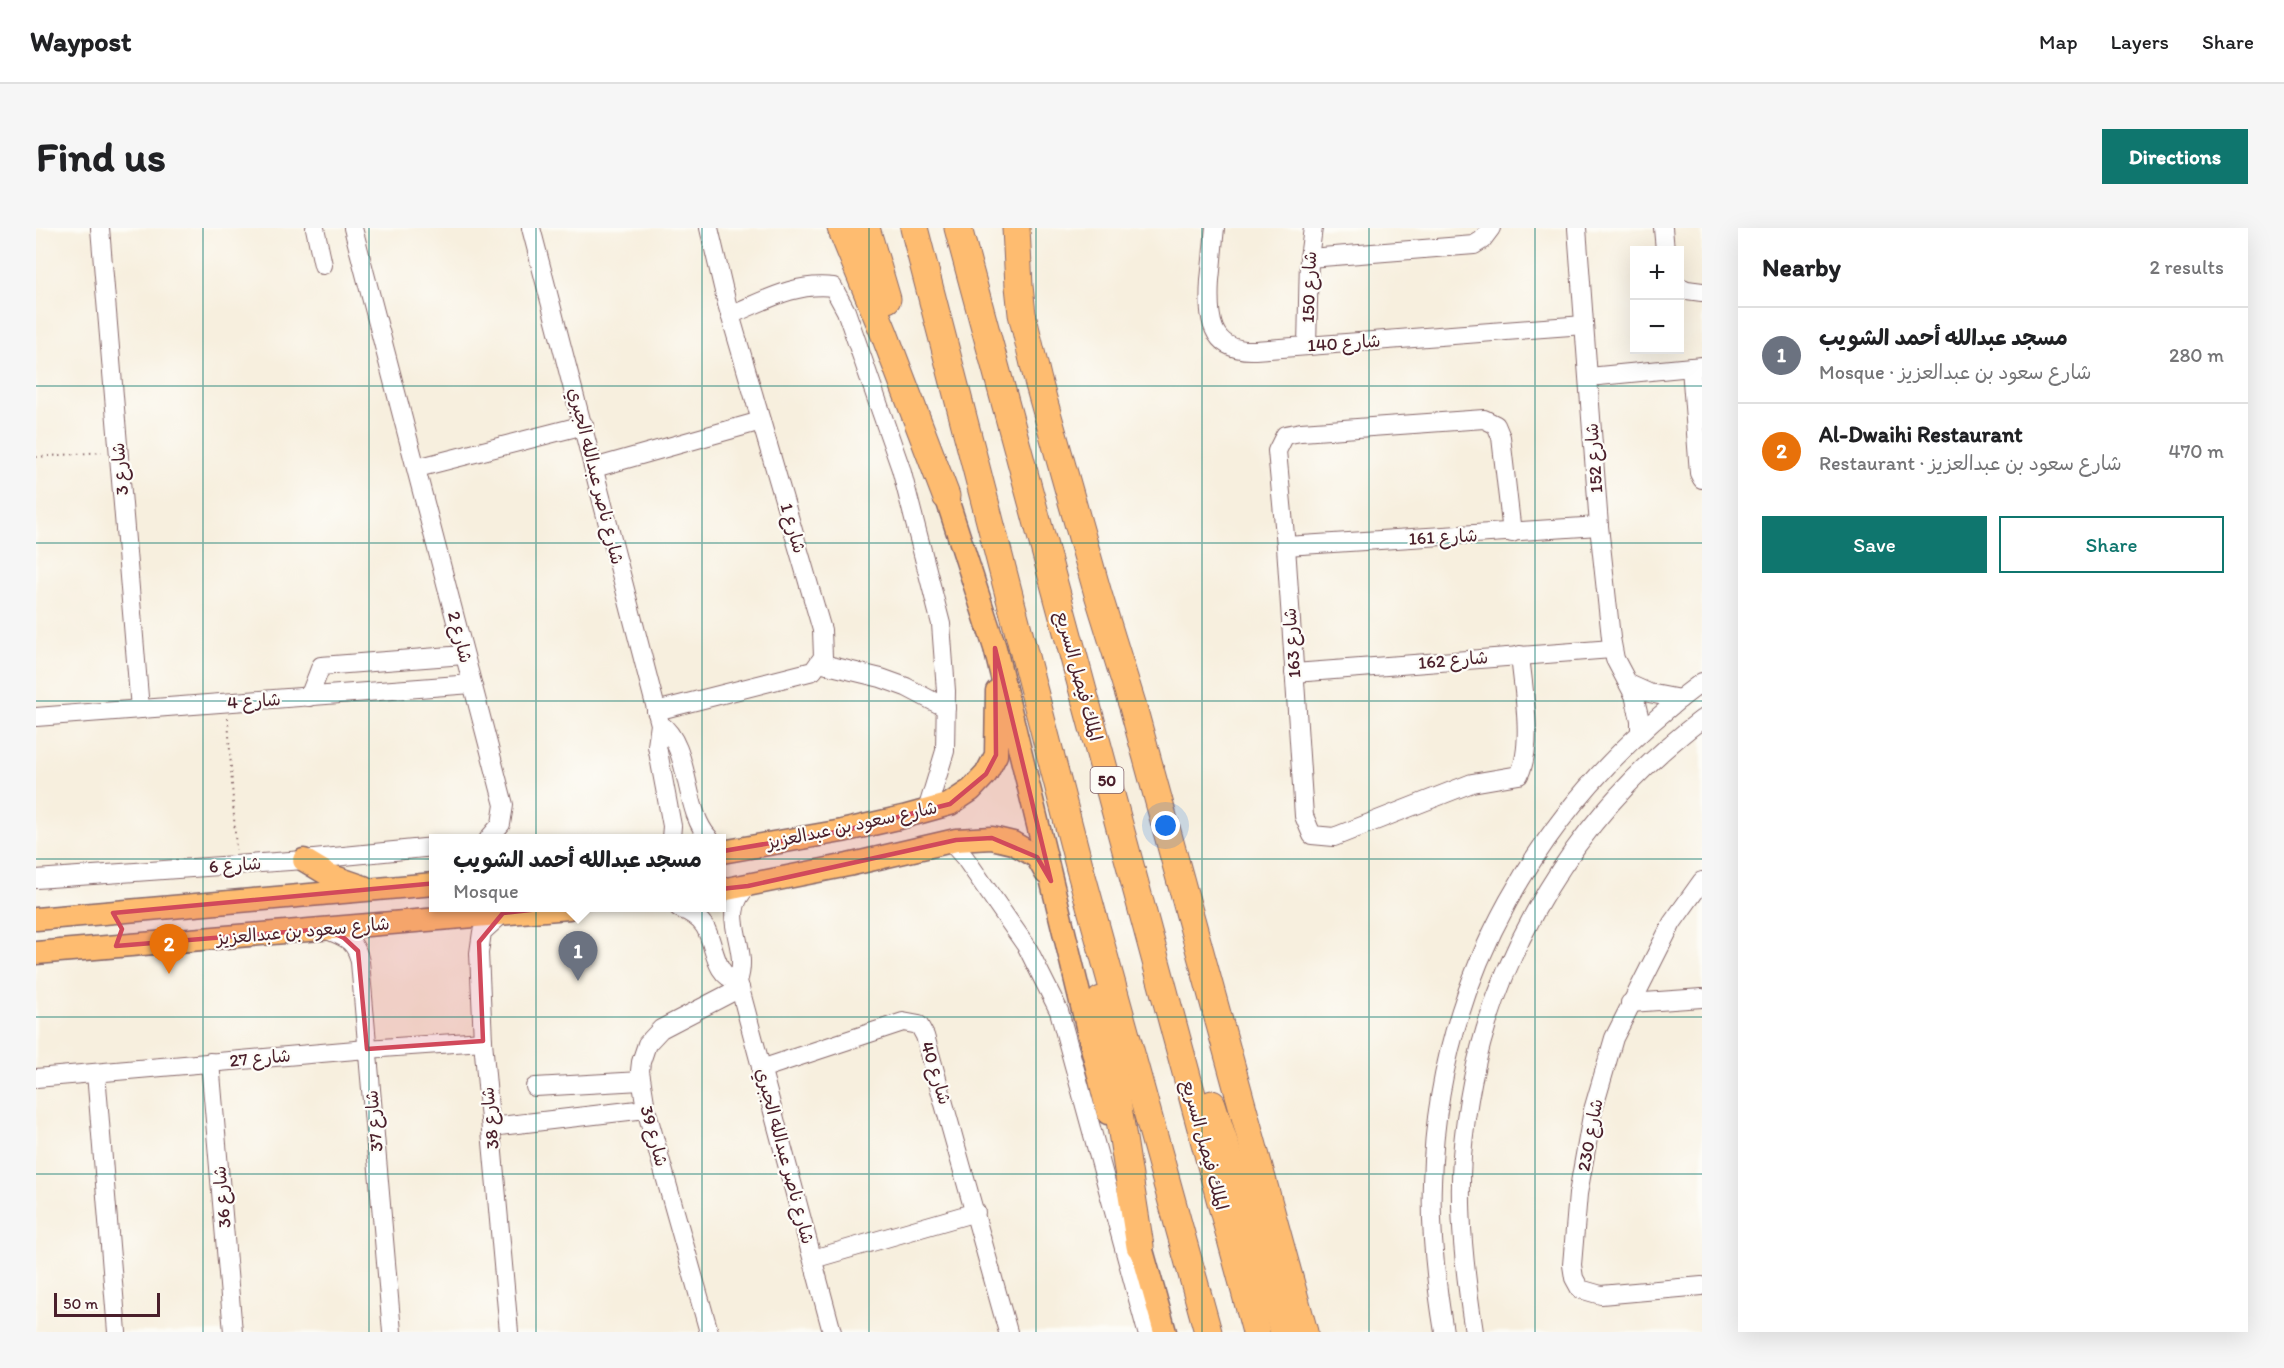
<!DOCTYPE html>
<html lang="en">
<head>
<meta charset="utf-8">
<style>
	:root { --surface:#fff; --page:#f6f6f6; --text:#202124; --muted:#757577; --line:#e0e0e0; --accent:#0f766e }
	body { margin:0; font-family:Itim,"Playpen Sans Arabic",sans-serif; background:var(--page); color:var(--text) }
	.controls { position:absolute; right:18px; top:18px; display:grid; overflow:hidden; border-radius:0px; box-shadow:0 6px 24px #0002 }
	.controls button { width:54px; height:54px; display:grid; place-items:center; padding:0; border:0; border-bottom:2px solid var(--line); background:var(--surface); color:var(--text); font:30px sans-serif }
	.scale { position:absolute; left:18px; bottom:15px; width:106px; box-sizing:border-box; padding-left:6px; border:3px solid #4a1f2b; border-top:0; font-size:16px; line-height:21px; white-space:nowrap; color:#4a1f2b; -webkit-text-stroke:4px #fdfcf7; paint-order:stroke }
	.you { position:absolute; left:1130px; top:598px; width:21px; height:21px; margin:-15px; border:4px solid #fff; border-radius:50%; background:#1a73e8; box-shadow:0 0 0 9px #1a73e833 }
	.badge { display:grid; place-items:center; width:39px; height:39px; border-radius:50%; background:var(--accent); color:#fff; font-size:20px; font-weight:700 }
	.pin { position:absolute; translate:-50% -50px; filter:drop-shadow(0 2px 3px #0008) }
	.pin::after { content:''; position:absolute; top:32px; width:21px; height:18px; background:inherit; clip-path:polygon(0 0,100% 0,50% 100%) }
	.popup { position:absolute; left:393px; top:606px; width:297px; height:78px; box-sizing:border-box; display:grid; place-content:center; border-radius:0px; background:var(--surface); filter:drop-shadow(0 2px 4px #0005); font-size:20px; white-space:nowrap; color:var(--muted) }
	.popup b { font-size:22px; color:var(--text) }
	.popup::after { content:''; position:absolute; left:50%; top:100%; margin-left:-12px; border:12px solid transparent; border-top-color:var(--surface) }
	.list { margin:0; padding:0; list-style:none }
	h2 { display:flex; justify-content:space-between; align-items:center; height:78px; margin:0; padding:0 24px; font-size:26px }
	h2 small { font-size:20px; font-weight:400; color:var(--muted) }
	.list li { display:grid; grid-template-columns:39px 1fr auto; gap:18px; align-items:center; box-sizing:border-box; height:96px; padding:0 24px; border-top:2px solid var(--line) }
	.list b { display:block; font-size:22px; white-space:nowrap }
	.list p { margin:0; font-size:20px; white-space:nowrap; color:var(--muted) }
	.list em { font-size:20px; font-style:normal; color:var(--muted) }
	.actions { display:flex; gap:12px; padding:18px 24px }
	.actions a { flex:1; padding:14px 0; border:2px solid var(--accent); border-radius:0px; text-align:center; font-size:21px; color:var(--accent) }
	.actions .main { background:var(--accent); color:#fff }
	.map { position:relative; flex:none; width:1666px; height:1104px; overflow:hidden; border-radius:0px }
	header { display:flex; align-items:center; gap:36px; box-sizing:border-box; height:84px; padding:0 30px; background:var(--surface); border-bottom:2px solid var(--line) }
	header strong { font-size:28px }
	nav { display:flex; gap:33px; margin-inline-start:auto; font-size:21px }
	.intro { display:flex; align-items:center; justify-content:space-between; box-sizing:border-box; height:144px; padding:0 36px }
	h1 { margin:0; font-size:42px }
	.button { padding:15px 27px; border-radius:0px; background:var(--accent); color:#fff; font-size:21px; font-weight:700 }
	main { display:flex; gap:36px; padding:0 36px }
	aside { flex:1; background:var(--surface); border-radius:0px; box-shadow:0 6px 24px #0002 }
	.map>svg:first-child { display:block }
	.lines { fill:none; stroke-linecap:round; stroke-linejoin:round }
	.minor-casing { stroke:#87686a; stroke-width:20 }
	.major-casing { stroke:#87686a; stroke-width:25 }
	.highway-casing { stroke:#87686a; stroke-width:29 }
	.path { stroke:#87686a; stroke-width:2; stroke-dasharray:1.5 4.5; stroke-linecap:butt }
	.minor { stroke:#fff; stroke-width:18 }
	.major { stroke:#febc70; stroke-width:22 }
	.highway { stroke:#febc70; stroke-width:27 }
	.marked { fill:#d1495b; fill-opacity:0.2; stroke:#d1495b; stroke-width:4.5; stroke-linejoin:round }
	.grid { fill:none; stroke:#0f766e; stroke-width:1.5; stroke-opacity:0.55 }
	.labels { text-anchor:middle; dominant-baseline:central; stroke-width:4.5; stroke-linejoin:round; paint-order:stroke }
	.shield { fill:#fdfcf7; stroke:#806168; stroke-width:1.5 }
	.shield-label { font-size:16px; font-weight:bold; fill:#4a1f2b }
	.street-label { font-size:18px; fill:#4a1f2b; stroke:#fdfcf7 }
</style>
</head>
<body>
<header>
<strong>Waypost</strong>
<nav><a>Map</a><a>Layers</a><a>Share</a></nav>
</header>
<div class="intro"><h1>Find us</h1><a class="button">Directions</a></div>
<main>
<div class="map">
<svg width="1666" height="1104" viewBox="0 0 1666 1104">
	<rect width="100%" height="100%" fill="#fdfcf7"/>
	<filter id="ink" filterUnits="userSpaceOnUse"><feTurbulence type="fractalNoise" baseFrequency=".0167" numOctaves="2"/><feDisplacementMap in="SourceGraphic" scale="12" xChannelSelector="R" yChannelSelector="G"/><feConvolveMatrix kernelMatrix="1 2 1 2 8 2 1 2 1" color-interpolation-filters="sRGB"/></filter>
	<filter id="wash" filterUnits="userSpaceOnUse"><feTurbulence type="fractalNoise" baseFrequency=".008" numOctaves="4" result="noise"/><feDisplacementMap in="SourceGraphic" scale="24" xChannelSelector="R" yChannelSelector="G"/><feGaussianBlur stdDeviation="1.35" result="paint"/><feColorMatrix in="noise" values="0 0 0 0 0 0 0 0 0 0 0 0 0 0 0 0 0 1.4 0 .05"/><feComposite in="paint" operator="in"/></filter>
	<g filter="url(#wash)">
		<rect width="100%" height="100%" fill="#f7efde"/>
	</g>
	<g filter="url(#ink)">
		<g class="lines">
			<g class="minor-casing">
				<g id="minor">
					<path d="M64 0 104 481"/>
					<path d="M279 0 287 37"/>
					<path d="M317 0 468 577 465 596 453 610"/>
					<path d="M495 0 624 496 621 518 636 598 635 610"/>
					<path d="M1179 0C1177 17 1176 35 1174 52 1172 87 1172 124 1219 122L1548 97"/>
					<path d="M1541 0 1563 298 1575 410 1579 431 1598 467 1604 492V505"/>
					<path d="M1627 0 1629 22"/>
					<path d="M1273 30 1438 17 1446 12 1455 0"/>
					<path d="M1644 59 1651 62 1666 64"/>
					<path d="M694 87C728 73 760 54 797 59L810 83 865 241 905 396 910 463 909 523 891 582"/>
					<path d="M1271 118 1273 30 1277 0"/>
					<path d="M1655 139 1663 245 1666 251"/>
					<path d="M1553 149 1666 138"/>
					<path d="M381 240 548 197"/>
					<path d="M558 240 725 193"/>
					<path d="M1476 305 1465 209 1460 197 1448 191 1265 204 1249 207 1241 223 1250 318 1268 588 1276 607 1298 609 1436 555 1483 547C1498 517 1487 461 1484 427"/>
					<path d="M1250 318 1563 298"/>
					<path d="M783 435 845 450 870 459 910 480"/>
					<path d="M1258 445 1576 421"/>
					<path d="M1593 456 1613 465 1644 471"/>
					<path d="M273 469 285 438 428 427"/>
					<path d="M620 483 777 443 787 429 786 402 691 76 673 0"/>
					<path d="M0 489 436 456"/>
					<path d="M624 496C655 517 647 583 673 610"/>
					<path d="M914 613 929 630 991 719 1023 783 1111 1104"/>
					<path d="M0 651 268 632 398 619"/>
					<path d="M1666 653 1636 695 1578 810 1557 882 1542 966 1536 1037 1538 1050 1544 1061 1565 1067 1666 1058"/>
					<path d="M712 658C680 688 715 717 702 753L796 1104"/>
					<path d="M643 680C653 684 663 689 669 699 679 716 678 749 702 753"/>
					<path d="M467 685 446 704 443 725 447 813 473 1104"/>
					<path d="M289 701C307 709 320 711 324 734L356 1104"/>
					<path d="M1594 775 1666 770"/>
					<path d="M174 834 197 1104"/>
					<path d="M725 841 867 794 883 797 889 808 972 1104"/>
					<path d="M60 845 81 1104"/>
					<path d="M0 850 331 821 447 813"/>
					<path d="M499 859 605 853"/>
					<path d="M455 899 610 881"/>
					<path d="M777 1031 940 984"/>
					<path d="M673 1104 610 881 604 843 605 834 611 816 625 801 704 760"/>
					<path d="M1408 1104C1400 1055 1394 1005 1396 955 1401 752 1504 574 1666 454"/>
					<path d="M1438 1104C1429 1046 1422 986 1426 928 1439 755 1528 595 1666 491"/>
				</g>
			</g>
			<g class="major-casing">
				<g id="major">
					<path d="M910 268 959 420 1072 885"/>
					<path d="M686 624 806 603 867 589 914 576 935 562 950 546 960 527 961 463"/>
					<path d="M268 632 293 647 328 659"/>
					<path d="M686 662 812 637 920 612 956 610 977 615 1001 629 1010 645"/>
					<path d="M0 691 398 656"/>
					<path d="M0 725 533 680"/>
					<path d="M1100 1001 1129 1104"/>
				</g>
			</g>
			<g class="highway-casing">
				<g id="highway">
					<path d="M805 0 848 105 910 268"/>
					<path d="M830 0 851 71"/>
					<path d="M878 0 1044 641 1172 1104"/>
					<path d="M922 0 1220 1104"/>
					<path d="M980 0 983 58 986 86 1002 153 1062 366 1097 479 1268 1104"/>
					<path d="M1065 772 1104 1018"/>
					<path d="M1176 876 1248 1104"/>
				</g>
			</g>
			<g class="path">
				<path d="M0 229 66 224"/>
				<path d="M192 490 200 622"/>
			</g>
			<use href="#minor" class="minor"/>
			<use href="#major" class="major"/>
			<use href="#highway" class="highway"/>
		</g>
	</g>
	<path class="marked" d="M959 420 1015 653 1001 629 956 610 920 612 712 658 467 685 443 714 447 813 331 821 322 723 308 710 289 701 80 718 86 701 77 685 616 635 806 603 914 576 950 546 960 527Z"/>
	<path class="grid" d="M167 0V1104M333 0V1104M500 0V1104M666 0V1104M833 0V1104M1000 0V1104M1166 0V1104M1333 0V1104M1499 0V1104M0 158H1666M0 315H1666M0 473H1666M0 631H1666M0 789H1666M0 946H1666"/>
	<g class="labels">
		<rect class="shield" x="1054.5" y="539" width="33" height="26" rx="4.5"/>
		<g class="shield-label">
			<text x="1071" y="552">50</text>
		</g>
		<g class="street-label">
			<text transform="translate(1273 59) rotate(-88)">شارع 150</text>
			<text transform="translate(1308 115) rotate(-4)">شارع 140</text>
			<text transform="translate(1558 230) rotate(-94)">شارع 152</text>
			<text transform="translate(84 241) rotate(-95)">شارع 3</text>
			<text transform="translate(560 248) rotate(76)">شارع ناصر عبدالله الجبري</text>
			<text transform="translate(757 300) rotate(74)">شارع 1</text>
			<text transform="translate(1407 309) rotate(-3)">شارع 161</text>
			<text transform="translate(424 409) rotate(76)">شارع 2</text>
			<text transform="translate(1256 415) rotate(-94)">شارع 163</text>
			<text transform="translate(1417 432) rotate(-5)">شارع 162</text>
			<text transform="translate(1043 448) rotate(75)">الملك فيصل السريع</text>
			<text transform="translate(218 473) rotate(-4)">شارع 4</text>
			<text transform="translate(816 597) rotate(-12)">شارع سعود بن عبدالعزيز</text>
			<text transform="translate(199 637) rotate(-4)">شارع 6</text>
			<text transform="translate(267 703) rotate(-5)">شارع سعود بن عبدالعزيز</text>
			<text transform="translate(224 830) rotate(-5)">شارع 27</text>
			<text transform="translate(900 845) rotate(73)">شارع 40</text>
			<text transform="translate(454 890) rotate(-95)">شارع 38</text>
			<text transform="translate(338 893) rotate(-95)">شارع 37</text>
			<text transform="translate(1554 907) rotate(-79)">شارع 230</text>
			<text transform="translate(618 908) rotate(75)">شارع 39</text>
			<text transform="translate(1169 917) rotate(75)">الملك فيصل السريع</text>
			<text transform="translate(749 928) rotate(75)">شارع ناصر عبدالله الجبري</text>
			<text transform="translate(186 969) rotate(-95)">شارع 36</text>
		</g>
	</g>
</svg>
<div class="controls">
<button>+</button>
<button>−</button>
</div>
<div class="scale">50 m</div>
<div class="you"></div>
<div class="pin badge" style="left:542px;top:753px;background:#6b7280">1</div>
<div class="popup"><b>مسجد عبدالله أحمد الشويب</b>Mosque</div>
<div class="pin badge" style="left:133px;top:746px;background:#e8710a">2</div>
</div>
<aside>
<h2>Nearby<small>2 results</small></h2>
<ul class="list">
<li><span class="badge" style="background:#6b7280">1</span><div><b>مسجد عبدالله أحمد الشويب</b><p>Mosque · شارع سعود بن عبدالعزيز</p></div><em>280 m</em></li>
<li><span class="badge" style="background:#e8710a">2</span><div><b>Al-Dwaihi Restaurant</b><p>Restaurant · شارع سعود بن عبدالعزيز</p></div><em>470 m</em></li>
</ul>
<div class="actions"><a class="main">Save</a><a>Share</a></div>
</aside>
</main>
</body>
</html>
